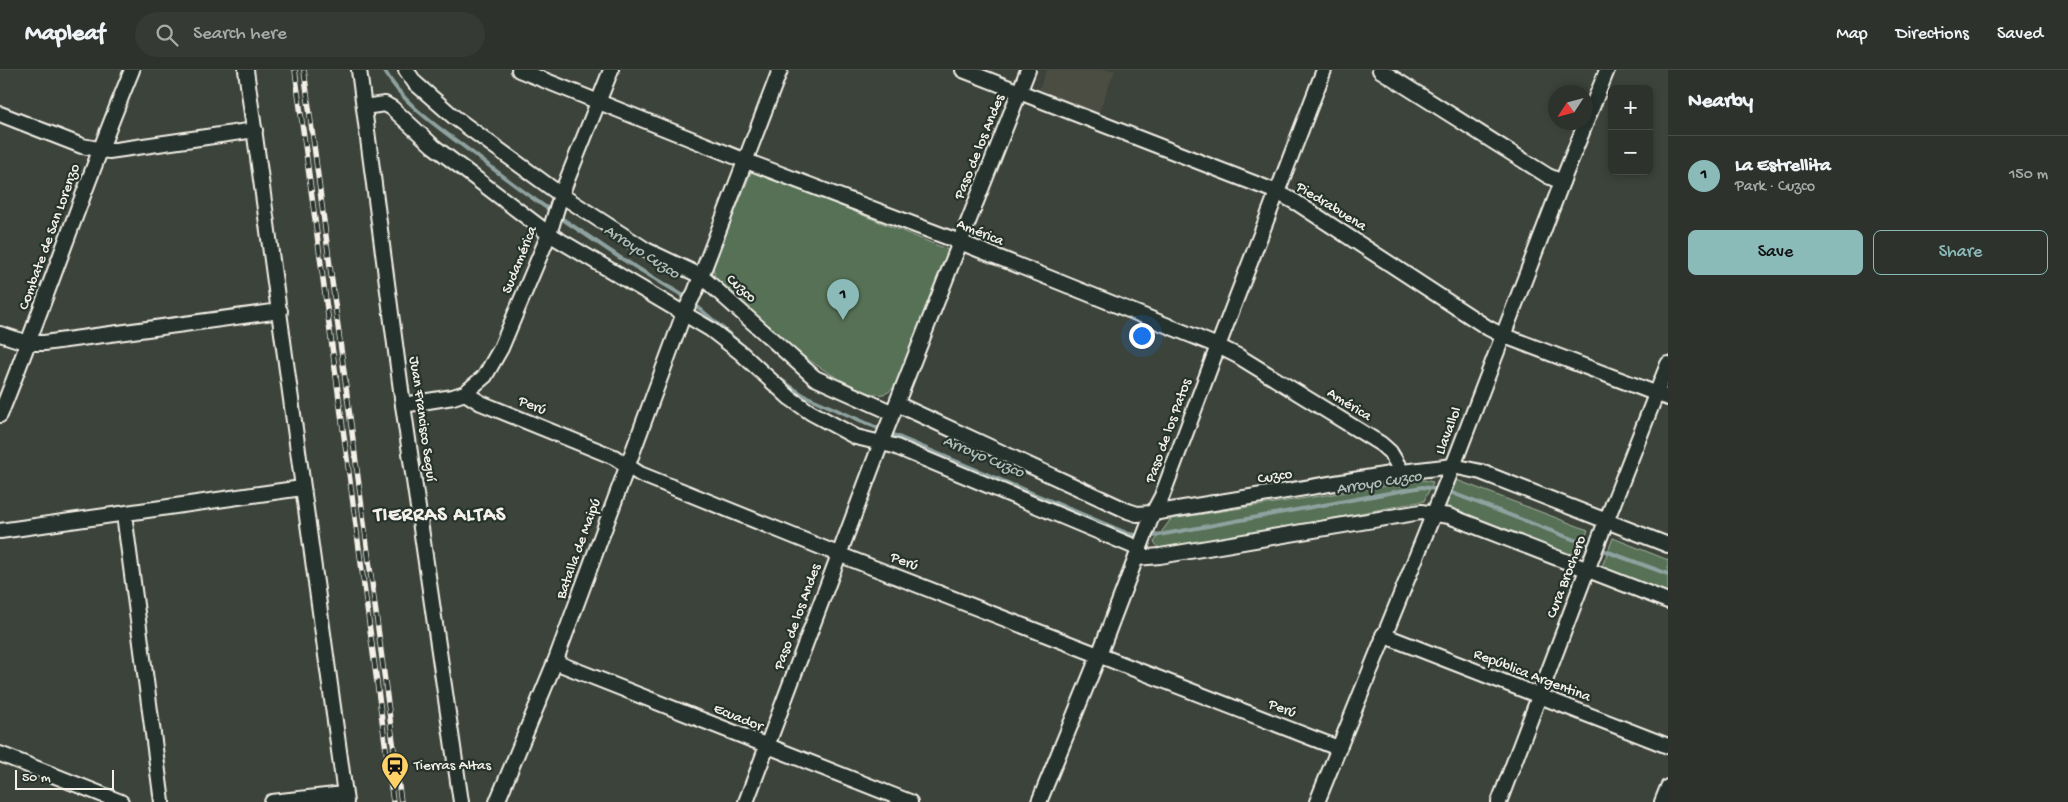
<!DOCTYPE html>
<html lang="en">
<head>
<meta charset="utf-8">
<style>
	:root { --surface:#2d322c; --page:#353a34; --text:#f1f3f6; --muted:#a7aaa9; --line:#484d48; --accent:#8bbbb9 }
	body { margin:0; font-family:"Gochi Hand",sans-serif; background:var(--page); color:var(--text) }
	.controls { position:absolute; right:15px; top:15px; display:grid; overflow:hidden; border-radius:8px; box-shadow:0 2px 8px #0003 }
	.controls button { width:45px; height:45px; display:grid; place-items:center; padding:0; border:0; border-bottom:1px solid var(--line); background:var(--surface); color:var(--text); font:25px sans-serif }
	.compass { position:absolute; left:1548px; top:15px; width:45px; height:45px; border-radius:50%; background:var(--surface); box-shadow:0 2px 8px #0003; rotate:234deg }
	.scale { position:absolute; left:15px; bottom:12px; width:99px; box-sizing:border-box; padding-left:5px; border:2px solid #f4f1e8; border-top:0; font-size:14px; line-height:18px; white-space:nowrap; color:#f4f1e8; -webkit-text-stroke:4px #26332d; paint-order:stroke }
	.you { position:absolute; left:1141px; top:265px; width:18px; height:18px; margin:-12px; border:4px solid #fff; border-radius:50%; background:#1a73e8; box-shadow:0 0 0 8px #1a73e833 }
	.badge { display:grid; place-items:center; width:32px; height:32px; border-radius:50%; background:var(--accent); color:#111; font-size:16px; font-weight:700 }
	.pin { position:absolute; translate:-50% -41px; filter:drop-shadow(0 1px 2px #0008) }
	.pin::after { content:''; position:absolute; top:26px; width:18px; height:15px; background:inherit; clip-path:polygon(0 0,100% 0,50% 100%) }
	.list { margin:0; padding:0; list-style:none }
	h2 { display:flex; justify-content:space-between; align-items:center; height:65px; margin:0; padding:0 20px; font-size:21px }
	h2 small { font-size:16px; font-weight:400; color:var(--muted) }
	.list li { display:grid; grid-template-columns:32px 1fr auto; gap:15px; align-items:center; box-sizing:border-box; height:80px; padding:0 20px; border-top:1px solid var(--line) }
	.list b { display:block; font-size:19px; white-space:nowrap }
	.list p { margin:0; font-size:16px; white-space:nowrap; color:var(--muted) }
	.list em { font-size:16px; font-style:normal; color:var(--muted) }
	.actions { display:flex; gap:10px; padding:15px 20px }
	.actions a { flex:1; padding:11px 0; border:1px solid var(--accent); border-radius:8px; text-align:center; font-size:18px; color:var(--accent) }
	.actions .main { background:var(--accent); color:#111 }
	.icon { flex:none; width:28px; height:28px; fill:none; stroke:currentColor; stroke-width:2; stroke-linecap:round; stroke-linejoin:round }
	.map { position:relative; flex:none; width:1668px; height:732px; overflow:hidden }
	header { display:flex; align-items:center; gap:30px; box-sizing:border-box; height:70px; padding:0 25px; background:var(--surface); border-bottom:1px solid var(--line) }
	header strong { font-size:24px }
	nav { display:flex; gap:28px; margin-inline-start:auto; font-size:18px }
	.search { width:350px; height:45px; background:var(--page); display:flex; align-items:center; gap:12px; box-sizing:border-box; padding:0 18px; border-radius:28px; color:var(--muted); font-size:19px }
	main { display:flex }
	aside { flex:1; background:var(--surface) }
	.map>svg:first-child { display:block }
	.built { fill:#4c4e43 }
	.green { fill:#577157; stroke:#a6b1a0 }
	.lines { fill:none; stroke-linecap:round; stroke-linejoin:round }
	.stream { stroke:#8ea2a0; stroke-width:4 }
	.minor-casing { stroke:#f4f1e8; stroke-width:18 }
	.minor { stroke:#26332d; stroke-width:14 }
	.rail-casing { stroke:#f4f1e8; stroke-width:5.5 }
	.rail { stroke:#26332d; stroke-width:4; stroke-dasharray:11; stroke-linecap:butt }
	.labels { text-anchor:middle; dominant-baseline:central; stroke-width:4.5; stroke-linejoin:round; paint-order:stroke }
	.street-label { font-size:15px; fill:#f4f1e8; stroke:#26332d }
	.poi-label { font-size:15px; fill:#f4f1e8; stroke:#26332d; text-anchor:start }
	.water-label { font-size:16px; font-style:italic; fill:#b0bcb8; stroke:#26332d }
	.district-label { font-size:20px; font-weight:bold; letter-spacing:1px; fill:#f4f1e8; stroke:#26332d }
</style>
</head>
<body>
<header>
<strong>Mapleaf</strong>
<div class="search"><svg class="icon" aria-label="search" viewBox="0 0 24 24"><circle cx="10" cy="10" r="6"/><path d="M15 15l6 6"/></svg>Search here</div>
<nav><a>Map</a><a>Directions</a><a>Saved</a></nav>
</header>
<main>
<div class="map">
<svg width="1668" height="732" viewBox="0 0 1668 732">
	<rect width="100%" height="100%" fill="#3c433a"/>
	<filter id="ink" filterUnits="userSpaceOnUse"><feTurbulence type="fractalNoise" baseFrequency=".02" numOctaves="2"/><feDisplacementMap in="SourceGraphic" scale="10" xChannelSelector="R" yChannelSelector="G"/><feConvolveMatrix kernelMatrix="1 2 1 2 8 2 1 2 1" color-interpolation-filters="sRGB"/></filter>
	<g filter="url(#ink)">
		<path class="built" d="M1047 0H1115L1098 44 1039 19Z"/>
		<g class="green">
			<path d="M752 100 951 181 899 309C895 315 891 323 883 324 873 326 863 320 854 316 800 292 758 247 715 208L713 196Z"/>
			<path d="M1454 409 1588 460 1577 490 1445 438Z"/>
			<path d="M1423 410 1433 412 1424 431 1161 481 1154 472 1171 449Z"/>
			<path d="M1613 468 1668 490V525L1601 499Z"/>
		</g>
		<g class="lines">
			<g class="stream">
				<path d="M384 0C406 39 445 61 479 88 503 106 527 125 553 142"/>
				<path d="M558 146 619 187 687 228"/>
				<path d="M693 233 748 280"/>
				<path d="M775 306 803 325 882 360"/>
				<path d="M889 363 1129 464 1141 466"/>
				<path d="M1148 467 1422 417 1447 421 1593 477"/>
				<path d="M1600 479 1668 504"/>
			</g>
			<g class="minor-casing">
				<g id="minor">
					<path d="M246 0 346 732"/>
					<path d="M359 0 403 335 461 732"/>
					<path d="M406 0 415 13 454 47 561 125 646 180 701 206 815 308 893 343"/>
					<path d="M519 0 746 91 960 172 1218 276 1238 286 1381 374 1390 382 1402 402"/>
					<path d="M963 0 1277 122 1297 133 1488 258 1502 265 1668 328"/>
					<path d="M1380 0 1548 106 1562 112"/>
					<path d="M364 37 385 34 392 38 433 76 549 164 710 259 741 283 790 328 810 342 856 367 894 376 1140 479"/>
					<path d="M0 44 82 76 109 81 255 60"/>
					<path d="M0 264 28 273H44L280 241"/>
					<path d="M465 323 481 333 614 387 640 404 838 484 1338 678"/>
					<path d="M897 334 1128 441 1137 444 1153 443 1402 402 1453 396 1481 402 1668 475"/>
					<path d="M403 335 453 327 465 323 485 306 501 278 549 164 561 125 611 0"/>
					<path d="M0 345C46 230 85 114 132 0"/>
					<path d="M124 444 162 732"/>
					<path d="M0 461 302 418"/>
					<path d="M1136 488 1160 486 1421 442 1449 446 1668 531"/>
					<path d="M1383 565 1668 676"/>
					<path d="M555 592 910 732"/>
					<path d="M0 684 121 732"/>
					<path d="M272 732 344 724"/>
					<path d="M497 732 555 592 684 243 695 222 780 0"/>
					<path d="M746 732 881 373 1028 0"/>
					<path d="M1039 732 1099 585 1153 443 1162 426 1218 276 1324 0"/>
					<path d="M1317 732 1453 396 1562 112 1607 0"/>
					<path d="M1499 732 1587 500 1668 294"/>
					<path d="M1662 732 1668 717"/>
				</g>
			</g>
			<use href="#minor" class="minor"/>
			<g class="rail-casing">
				<g id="rail">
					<path d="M295 0 393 732"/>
					<path d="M304 0 401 732"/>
				</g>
			</g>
			<use href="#rail" class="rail"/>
		</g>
	</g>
	<defs>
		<g id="station-pin" transform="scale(1.4375)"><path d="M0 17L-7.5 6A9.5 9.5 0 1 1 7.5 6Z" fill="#ffd166" stroke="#26332d"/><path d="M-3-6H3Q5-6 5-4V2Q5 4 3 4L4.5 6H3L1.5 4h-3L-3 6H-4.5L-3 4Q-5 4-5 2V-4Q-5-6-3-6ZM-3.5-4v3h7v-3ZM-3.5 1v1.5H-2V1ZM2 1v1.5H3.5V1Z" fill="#111"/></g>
	</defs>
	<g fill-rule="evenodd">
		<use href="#station-pin" x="395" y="696"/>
	</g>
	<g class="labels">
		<g class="street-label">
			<text transform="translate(980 77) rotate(-68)">Paso de los Andes</text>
			<text transform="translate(1331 137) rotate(32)">Piedrabuena</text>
			<text transform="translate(980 163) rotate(22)">América</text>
			<text transform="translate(50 167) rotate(-70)">Combate de San Lorenzo</text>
			<text transform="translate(520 190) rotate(-68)">Sudamérica</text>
			<text transform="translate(741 219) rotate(42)">Cuzco</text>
			<text transform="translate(1349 335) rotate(32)">América</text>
			<text transform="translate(532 336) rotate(22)">Perú</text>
			<text transform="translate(422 349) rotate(82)">Juan Francisco Seguí</text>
			<text transform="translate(1169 361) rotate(-70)">Paso de los Patos</text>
			<text transform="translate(1449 361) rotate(-69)">Llavallol</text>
			<text transform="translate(1275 407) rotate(-9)">Cuzco</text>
			<text transform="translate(579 479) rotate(-70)">Batalla de Maipú</text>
			<text transform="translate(904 492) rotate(21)">Perú</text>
			<text transform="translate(1567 507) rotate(-69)">Cura Brochero</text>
			<text transform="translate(798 547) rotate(-70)">Paso de los Andes</text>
			<text transform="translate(1532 606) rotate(21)">República Argentina</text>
			<text transform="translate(1282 639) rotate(21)">Perú</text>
			<text transform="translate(738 648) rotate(22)">Ecuador</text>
		</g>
		<g class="poi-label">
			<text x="414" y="696">Tierras Altas</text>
		</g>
		<g class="water-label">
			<text transform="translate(641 183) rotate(33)">Arroyo Cuzco</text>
			<text transform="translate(983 388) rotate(23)">Arroyo Cuzco</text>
			<text transform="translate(1379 414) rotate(-9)">Arroyo Cuzco</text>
		</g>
		<g class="district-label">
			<text x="440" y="446">TIERRAS ALTAS</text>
		</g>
	</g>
</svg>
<div class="controls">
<button>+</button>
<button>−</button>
</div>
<svg class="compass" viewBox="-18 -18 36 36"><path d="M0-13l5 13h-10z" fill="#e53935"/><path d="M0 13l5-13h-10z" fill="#a7aaa9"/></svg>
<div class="scale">50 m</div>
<div class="you"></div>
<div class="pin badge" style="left:843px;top:250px">1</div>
</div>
<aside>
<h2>Nearby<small></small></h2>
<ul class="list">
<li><span class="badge">1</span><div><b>La Estrellita</b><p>Park · Cuzco</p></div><em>150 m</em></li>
</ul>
<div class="actions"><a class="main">Save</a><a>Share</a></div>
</aside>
</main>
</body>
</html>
